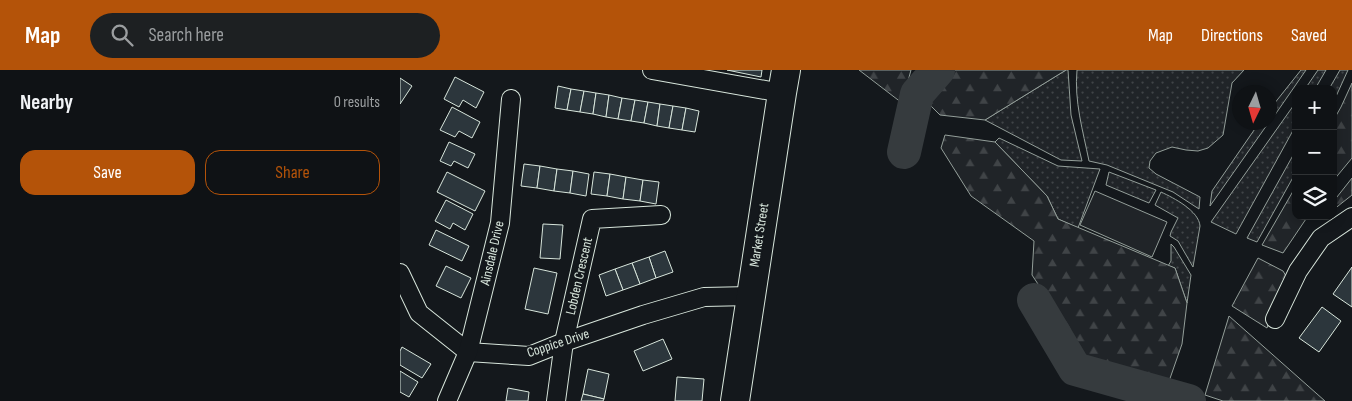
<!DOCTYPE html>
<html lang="en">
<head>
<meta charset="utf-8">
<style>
	:root { --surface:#0f1215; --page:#1d2022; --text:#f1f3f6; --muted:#9b9ea0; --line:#2f3234; --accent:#b45309 }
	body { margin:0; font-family:"Sofia Sans Condensed",sans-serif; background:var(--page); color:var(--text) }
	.controls { position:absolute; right:15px; top:15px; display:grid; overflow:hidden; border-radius:10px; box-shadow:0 2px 12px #0003 }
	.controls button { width:45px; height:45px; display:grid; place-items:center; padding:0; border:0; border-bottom:1px solid var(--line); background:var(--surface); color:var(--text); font:25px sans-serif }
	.compass { position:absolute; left:832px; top:15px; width:45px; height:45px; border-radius:50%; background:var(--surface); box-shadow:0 2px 12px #0003; rotate:185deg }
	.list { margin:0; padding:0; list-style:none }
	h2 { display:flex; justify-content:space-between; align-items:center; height:65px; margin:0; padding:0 20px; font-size:21px }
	h2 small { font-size:16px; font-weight:400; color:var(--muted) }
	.actions { display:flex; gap:10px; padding:15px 20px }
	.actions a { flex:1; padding:11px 0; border:1px solid var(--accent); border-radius:15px; text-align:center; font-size:18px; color:var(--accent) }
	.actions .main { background:var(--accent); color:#fff }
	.icon { flex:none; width:28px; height:28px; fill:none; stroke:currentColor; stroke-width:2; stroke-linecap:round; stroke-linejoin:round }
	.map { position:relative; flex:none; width:952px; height:331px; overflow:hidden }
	header { display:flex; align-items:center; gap:30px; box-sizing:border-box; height:70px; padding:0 25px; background:var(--accent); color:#fff }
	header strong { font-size:24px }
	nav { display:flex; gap:28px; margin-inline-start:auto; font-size:18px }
	.search { width:350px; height:45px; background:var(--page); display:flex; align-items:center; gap:12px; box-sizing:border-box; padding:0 18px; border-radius:28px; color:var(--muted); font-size:19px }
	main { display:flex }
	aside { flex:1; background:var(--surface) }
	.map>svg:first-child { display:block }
	.grass { fill:url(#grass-dots); stroke:#939e99 }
	.forest { fill:url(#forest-firs); stroke:#939e99 }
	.pitch { fill:#202428; stroke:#939e99 }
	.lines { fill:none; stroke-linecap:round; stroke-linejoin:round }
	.river { stroke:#363b3e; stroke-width:34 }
	.building { fill:#2c363c; stroke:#d8e6dc }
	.minor-casing { stroke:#d8e6dc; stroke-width:20 }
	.primary-casing { stroke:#d8e6dc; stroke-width:30 }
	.minor { stroke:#14181c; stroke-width:18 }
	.primary { stroke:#14181c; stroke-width:28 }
	.labels { text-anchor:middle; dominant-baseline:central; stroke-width:4; stroke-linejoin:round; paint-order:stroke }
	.street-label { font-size:14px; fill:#d8e6dc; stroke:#14181c }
</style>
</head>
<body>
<header>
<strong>Map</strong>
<div class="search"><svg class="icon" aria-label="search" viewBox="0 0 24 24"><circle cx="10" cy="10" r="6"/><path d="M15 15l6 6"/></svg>Search here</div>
<nav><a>Map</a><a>Directions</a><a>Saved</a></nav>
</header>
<main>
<aside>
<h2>Nearby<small>0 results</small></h2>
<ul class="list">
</ul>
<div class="actions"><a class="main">Save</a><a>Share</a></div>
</aside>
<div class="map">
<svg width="952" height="331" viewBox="0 0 952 331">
	<defs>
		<pattern id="grass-dots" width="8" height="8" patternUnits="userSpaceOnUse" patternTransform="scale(1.25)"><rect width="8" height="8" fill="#202428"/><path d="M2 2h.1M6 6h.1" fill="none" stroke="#404447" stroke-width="1.8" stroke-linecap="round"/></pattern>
		<pattern id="forest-firs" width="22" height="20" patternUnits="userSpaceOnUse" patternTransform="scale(1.25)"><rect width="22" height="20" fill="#202428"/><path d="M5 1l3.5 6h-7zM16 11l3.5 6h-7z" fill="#404447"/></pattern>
	</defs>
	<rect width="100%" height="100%" fill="#14181c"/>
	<g class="grass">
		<path d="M666 0H668L671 45 682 91 661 90 585 50Z"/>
		<path d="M677 0H844L832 13 823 65 808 78 798 81 786 80 772 77 756 83 750 91 749 98 756 104 800 127 799 139 773 122 707 95 689 91C683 61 674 31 677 0Z"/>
		<path d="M901 0H906L870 52V39Z"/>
		<path d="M918 0H926L915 19H905Z"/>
		<path d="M940 0H948L933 33V19H929Z"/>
		<path d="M896 32V55L836 164 811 152Z"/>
		<path d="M869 52 810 136 812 121 859 53Z"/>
		<path d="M599 68 658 96 700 99 678 158 658 149 647 126 595 72Z"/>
		<path d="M896 80V102L857 172 847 168Z"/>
		<path d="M709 102 756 120 749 133 706 115Z"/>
		<path d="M761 122C774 128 799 141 800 156L793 197 778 171 770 166 771 162 778 148 755 135Z"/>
		<path d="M771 174 774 177 791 205 787 233 775 198 768 196 771 191Z"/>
	</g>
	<g class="forest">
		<path d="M459 0H511L502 33Z"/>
		<path d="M552 0H666L585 50 540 45 525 30Z"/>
		<path d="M952 13V88L933 111V51L941 37Z"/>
		<path d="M545 65 595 72 647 126 658 149 775 198 787 233 782 274 767 317 691 294 632 205 634 171 571 126 541 78Z"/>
		<path d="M952 108V125L933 140V132Z"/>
		<path d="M896 116V146H908L883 183 862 175Z"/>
		<path d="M858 188 883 201 886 206 867 258 832 236Z"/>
		<path d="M829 246 925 331H823L805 325Z"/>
	</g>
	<path class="pitch" d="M695 121 767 152 752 187 680 155Z"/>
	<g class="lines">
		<g class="river">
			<path d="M504 82 517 24 538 0"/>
			<path d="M634 230 675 299 789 331"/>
		</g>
	</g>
	<g class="building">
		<path d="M327 0H362L361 7Z"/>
		<path d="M55 7 84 22 76 38 63 30 59 37 44 29Z"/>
		<path d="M0 8 12 16 0 34Z"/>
		<path d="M158 16 171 19 167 40 155 38Z"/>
		<path d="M171 19 184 21 180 42 167 40Z"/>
		<path d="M184 21 196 23 193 44 180 42Z"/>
		<path d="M196 23 209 25 206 47 193 44Z"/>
		<path d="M209 25 222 28 218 49 206 47Z"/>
		<path d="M222 28 235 30 231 51 218 49Z"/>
		<path d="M235 30 248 32 244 53 231 51Z"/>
		<path d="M248 32 260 34 257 56 244 53Z"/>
		<path d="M260 34 273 36 269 58 257 56Z"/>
		<path d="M273 36 286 38 282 60 269 58Z"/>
		<path d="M52 37 80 52 72 68 59 61 55 67 40 60Z"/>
		<path d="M286 38 299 41 295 62 282 60Z"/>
		<path d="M49 72 75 84 68 98 54 91 51 96 40 91Z"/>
		<path d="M124 94 140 96 137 118 121 116Z"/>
		<path d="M140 96 157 99 154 121 137 118Z"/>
		<path d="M157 99 173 101 170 123 154 121Z"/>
		<path d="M173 101 189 104 186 126 170 123Z"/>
		<path d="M47 102 85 121 75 141 37 122Z"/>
		<path d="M194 102 210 104 207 126 191 124Z"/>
		<path d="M210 104 226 107 223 129 207 126Z"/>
		<path d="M226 107 243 110 240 131 223 129Z"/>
		<path d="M243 110 259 112 256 134 240 131Z"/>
		<path d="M46 130 73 144 65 160 53 153 50 159 35 151Z"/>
		<path d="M143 154 163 155 160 189 140 188Z"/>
		<path d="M36 160 69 176 62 191 29 175Z"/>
		<path d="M265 181 273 202 256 208 249 187Z"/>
		<path d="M249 187 256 208 240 214 232 193Z"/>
		<path d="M232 193 240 214 223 220 215 199Z"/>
		<path d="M46 196 71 208 61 228 36 216Z"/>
		<path d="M952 197V237L933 224Z"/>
		<path d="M134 198 157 203 148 244 125 239Z"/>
		<path d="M215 199 223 220 206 226 199 205Z"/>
		<path d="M922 237 941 251 919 282 899 268Z"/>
		<path d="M263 269 272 289 243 301 234 281Z"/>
		<path d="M2 277 31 294 22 308 0 295V281Z"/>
		<path d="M188 299 209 304 204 329 183 324Z"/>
		<path d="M0 301 18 312 9 327 0 322Z"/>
		<path d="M277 307 304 309 302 331H275Z"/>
		<path d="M108 318 129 322 128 331H106Z"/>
		<path d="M183 324 204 329 203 331H181Z"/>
	</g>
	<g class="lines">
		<g class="minor-casing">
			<g id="minor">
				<path d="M252 0 382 23"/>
				<path d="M0 203 19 243 68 282 129 286 164 272 243 245 304 227 350 226"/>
				<path d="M875 249 898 201 921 168 952 147"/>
				<path d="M47 331 68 282 100 153 111 29"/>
				<path d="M156 331 164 272 192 149 261 145"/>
			</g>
		</g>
		<g class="primary-casing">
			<path id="primary" d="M335 331 382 23 386 0"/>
		</g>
		<use href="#minor" class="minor"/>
		<use href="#primary" class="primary"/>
	</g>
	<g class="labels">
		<g class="street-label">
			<text transform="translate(359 165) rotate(-81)">Market Street</text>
			<text transform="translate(92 183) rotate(-77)">Ainsdale Drive</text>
			<text transform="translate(179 206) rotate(-77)">Lobden Crescent</text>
			<text transform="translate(158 273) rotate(-18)">Coppice Drive</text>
		</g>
	</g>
</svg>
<div class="controls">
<button>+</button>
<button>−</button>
<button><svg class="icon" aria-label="layers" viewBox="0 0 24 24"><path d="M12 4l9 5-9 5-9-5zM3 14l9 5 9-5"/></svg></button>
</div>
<svg class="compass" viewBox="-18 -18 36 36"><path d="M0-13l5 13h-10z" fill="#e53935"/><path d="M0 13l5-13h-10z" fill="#9b9ea0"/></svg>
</div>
</main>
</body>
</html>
